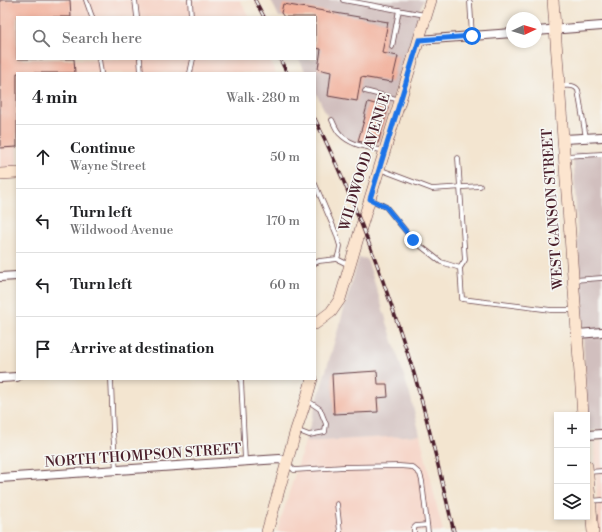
<!DOCTYPE html>
<html lang="en">
<head>
<meta charset="utf-8">
<style>
	:root { --surface:#fff; --page:#f2f2f2; --text:#202124; --muted:#757577; --line:#e0e0e0 }
	body { margin:0; font-family:"Libre Bodoni",serif; background:var(--page); color:var(--text) }
	.controls { position:absolute; right:12px; bottom:12px; display:grid; overflow:hidden; border-radius:0px; box-shadow:0 2px 6px #0003 }
	.controls button { width:36px; height:36px; display:grid; place-items:center; padding:0; border:0; border-bottom:1px solid var(--line); background:var(--surface); color:var(--text); font:20px sans-serif }
	.compass { position:absolute; left:506px; top:12px; width:36px; height:36px; border-radius:50%; background:var(--surface); box-shadow:0 2px 6px #0003; rotate:86deg }
	.stop { position:absolute; width:12px; height:12px; margin:-9px; border:3px solid #1a73e8; border-radius:50%; background:#fff }
	.stop.end { background:#1a73e8; border-color:#fff; box-shadow:0 1px 4px #0008 }
	.list { margin:0; padding:0; list-style:none }
	h2 { display:flex; justify-content:space-between; align-items:center; height:52px; margin:0; padding:0 16px; font-size:17px }
	h2 small { font-size:13px; font-weight:400; color:var(--muted) }
	.list li { display:grid; grid-template-columns:26px 1fr auto; gap:12px; align-items:center; box-sizing:border-box; height:64px; padding:0 16px; border-top:1px solid var(--line) }
	.list b { display:block; font-size:15px; white-space:nowrap }
	.list p { margin:0; font-size:13px; white-space:nowrap; color:var(--muted) }
	.list em { font-size:13px; font-style:normal; color:var(--muted) }
	.icon { flex:none; width:22px; height:22px; fill:none; stroke:currentColor; stroke-width:2; stroke-linecap:round; stroke-linejoin:round }
	.map { position:relative; flex:none; width:602px; height:532px; overflow:hidden }
	.search { position:absolute; background:var(--surface); box-shadow:0 2px 6px #0003; left:16px; top:16px; width:300px; height:44px; display:flex; align-items:center; gap:10px; box-sizing:border-box; padding:0 14px; border-radius:0px; color:var(--muted); font-size:15px }
	.panel { position:absolute; background:var(--surface); box-shadow:0 2px 6px #0003; left:16px; top:72px; width:300px; height:308px; border-radius:0px }
	.map>svg:first-child { display:block }
	.built { fill:#f6d2c4 }
	.industrial { fill:#d1bfbe }
	.building { fill:#f2b19c }
	.lines { fill:none; stroke-linecap:round; stroke-linejoin:round }
	.lane-casing { stroke:#633d44; stroke-width:5.5 }
	.street-casing { stroke:#633d44; stroke-width:10 }
	.secondary-casing { stroke:#633d44; stroke-width:12 }
	.lane { stroke:#fff; stroke-width:4 }
	.street { stroke:#fff; stroke-width:8 }
	.secondary { stroke:#fce5cf; stroke-width:11 }
	.rail-casing { stroke:#4a1f2b; stroke-width:3.5 }
	.rail { stroke:#f6f6f2; stroke-width:2; stroke-dasharray:6; stroke-linecap:butt }
	.route { stroke:#1a73e8; stroke-width:5 }
	.labels { text-anchor:middle; dominant-baseline:central; stroke-width:3.5; stroke-linejoin:round; paint-order:stroke }
	.street-label { font-size:14px; fill:#4a1f2b; stroke:#f6f6f2 }
</style>
</head>
<body>
<div class="map">
<svg width="602" height="532" viewBox="0 0 602 532">
	<rect width="100%" height="100%" fill="#f6f6f2"/>
	<filter id="ink" filterUnits="userSpaceOnUse"><feTurbulence type="fractalNoise" baseFrequency=".025" numOctaves="2"/><feDisplacementMap in="SourceGraphic" scale="8" xChannelSelector="R" yChannelSelector="G"/><feConvolveMatrix kernelMatrix="1 2 1 2 8 2 1 2 1" color-interpolation-filters="sRGB"/></filter>
	<filter id="wash" filterUnits="userSpaceOnUse"><feTurbulence type="fractalNoise" baseFrequency=".012" numOctaves="4" result="noise"/><feDisplacementMap in="SourceGraphic" scale="16" xChannelSelector="R" yChannelSelector="G"/><feGaussianBlur stdDeviation="0.9" result="paint"/><feColorMatrix in="noise" values="0 0 0 0 0 0 0 0 0 0 0 0 0 0 0 0 0 1.4 0 .05"/><feComposite in="paint" operator="in"/></filter>
	<g filter="url(#wash)">
		<rect width="100%" height="100%" fill="#f3e5d0"/>
		<g class="built">
			<path d="M0 0H240L249 17H17V59H269L276 73H17V168L0 170Z"/>
			<path d="M420 435 443 532H277L305 442Z"/>
			<path d="M602 441V532H595L598 526 594 442Z"/>
		</g>
		<g class="industrial">
			<path d="M271 0H423L378 147 353 144 333 128 315 91V73H306L299 59H315V17H279Z"/>
			<path d="M602 151V430L588 431 573 153Z"/>
			<path d="M359 258 367 259 411 398 420 435 305 442Z"/>
		</g>
		<g id="blocks">
			<g class="building">
				<path d="M0 0H70L71 17H17V59H74L75 73H17V147L0 148Z"/>
				<path d="M283 4 388 22 382 53 398 56 392 82 361 77 357 101 328 96 331 72 318 69 321 49 315 48V17H284L281 13Z"/>
				<path d="M368 102 388 108 378 143 367 140 366 143 358 141 365 117H364Z"/>
				<path d="M377 371 378 384H387L388 397 377 398 378 412 334 414 332 374Z"/>
			</g>
		</g>
	</g>
	<g filter="url(#ink)">
		<use href="#blocks" fill-opacity="0" stroke="#633d44" stroke-width="1"/>
		<g class="lines">
			<g class="lane-casing">
				<g id="lane">
					<path d="M86 0 92 17"/>
					<path d="M135 0 137 17"/>
					<path d="M190 0 191 17"/>
					<path d="M343 0 425 15"/>
					<path d="M470 2 472 36"/>
					<path d="M392 47 399 10"/>
					<path d="M99 59 101 73"/>
					<path d="M140 59 141 73"/>
					<path d="M190 73 193 59"/>
					<path d="M560 86C567 86 574 84 578 90L586 138"/>
					<path d="M365 91 400 100"/>
					<path d="M332 120C334 124 336 130 340 134 351 146 369 147 384 151"/>
					<path d="M565 156 602 154"/>
					<path d="M458 158 465 260 460 268 462 299 551 310H575"/>
					<path d="M379 169 432 189 480 186"/>
					<path d="M315 184 336 233 340 246 339 252 337 259 319 261 315 263"/>
					<path d="M370 199 386 207 413 240 441 262 460 268"/>
					<path d="M337 259 349 265"/>
					<path d="M574 280 602 278"/>
					<path d="M111 379 113 432 116 470"/>
					<path d="M241 379 245 461"/>
					<path d="M296 430 309 435 325 432 326 424 320 409 308 401"/>
					<path d="M288 464 294 470 344 467 399 466 412 467 420 474 422 481 428 532"/>
					<path d="M588 472 602 471"/>
					<path d="M590 501 602 500"/>
					<path d="M337 504 340 532"/>
					<path d="M414 532V528L416 526 427 525"/>
				</g>
			</g>
			<g class="street-casing">
				<g id="street">
					<path d="M536 31 602 26"/>
					<path d="M419 40 512 33"/>
					<path d="M564 139 602 137"/>
					<path d="M0 277 17 276"/>
					<path d="M578 334 602 332"/>
					<path d="M0 378 17 377"/>
					<path d="M587 435 602 434"/>
					<path d="M0 478 280 459 287 463"/>
				</g>
			</g>
			<g class="secondary-casing">
				<g id="secondary">
					<path d="M553 0 583 415"/>
					<path d="M0 174 17 173"/>
					<path d="M315 324 331 312 340 299 360 231 431 0"/>
					<path d="M587 466 593 532"/>
					<path d="M267 532 296 430 306 400 312 379"/>
				</g>
			</g>
			<use href="#lane" class="lane"/>
			<use href="#street" class="street"/>
			<use href="#secondary" class="secondary"/>
			<g class="rail-casing">
				<g id="rail">
					<path d="M255 0 264 17"/>
					<path d="M280 59 287 73"/>
					<path d="M315 119C339 167 359 217 378 267 390 301 402 336 413 370 429 424 441 478 454 532"/>
				</g>
			</g>
			<use href="#rail" class="rail"/>
		</g>
	</g>
	<g class="lines" filter="url(#ink)">
		<path class="route" d="M413 240 386 207 370 199 419 40 472 36"/>
	</g>
	<g class="labels">
		<g class="street-label">
			<text transform="translate(365 162) rotate(-73)">WILDWOOD AVENUE</text>
			<text transform="translate(553 209) rotate(-94)">WEST GANSON STREET</text>
			<text transform="translate(143 456) rotate(-4)">NORTH THOMPSON STREET</text>
		</g>
	</g>
</svg>
<div class="controls">
<button>+</button>
<button>−</button>
<button><svg class="icon" aria-label="layers" viewBox="0 0 24 24"><path d="M12 4l9 5-9 5-9-5zM3 14l9 5 9-5"/></svg></button>
</div>
<svg class="compass" viewBox="-18 -18 36 36"><path d="M0-13l5 13h-10z" fill="#e53935"/><path d="M0 13l5-13h-10z" fill="#757577"/></svg>
<div class="stop" style="left:472px;top:36px"></div>
<div class="stop end" style="left:413px;top:240px"></div>
<div class="search"><svg class="icon" aria-label="search" viewBox="0 0 24 24"><circle cx="10" cy="10" r="6"/><path d="M15 15l6 6"/></svg>Search here</div>
<section class="panel">
<h2>4 min<small>Walk · 280 m</small></h2>
<ul class="list">
<li><svg class="icon" aria-label="ahead" viewBox="0 0 24 24"><path d="M12 20V5M6 11l6-6 6 6"/></svg><div><b>Continue</b><p>Wayne Street</p></div><em>50 m</em></li>
<li><svg class="icon" aria-label="left" viewBox="0 0 24 24"><path d="M17 20v-9H6M10 6l-5 5 5 5"/></svg><div><b>Turn left</b><p>Wildwood Avenue</p></div><em>170 m</em></li>
<li><svg class="icon" aria-label="left" viewBox="0 0 24 24"><path d="M17 20v-9H6M10 6l-5 5 5 5"/></svg><div><b>Turn left</b></div><em>60 m</em></li>
<li><svg class="icon" aria-label="arrive" viewBox="0 0 24 24"><path d="M6 21V4h12l-3 4 3 4H6"/></svg><div><b>Arrive at destination</b></div></li>
</ul>
</section>
</div>
</body>
</html>
